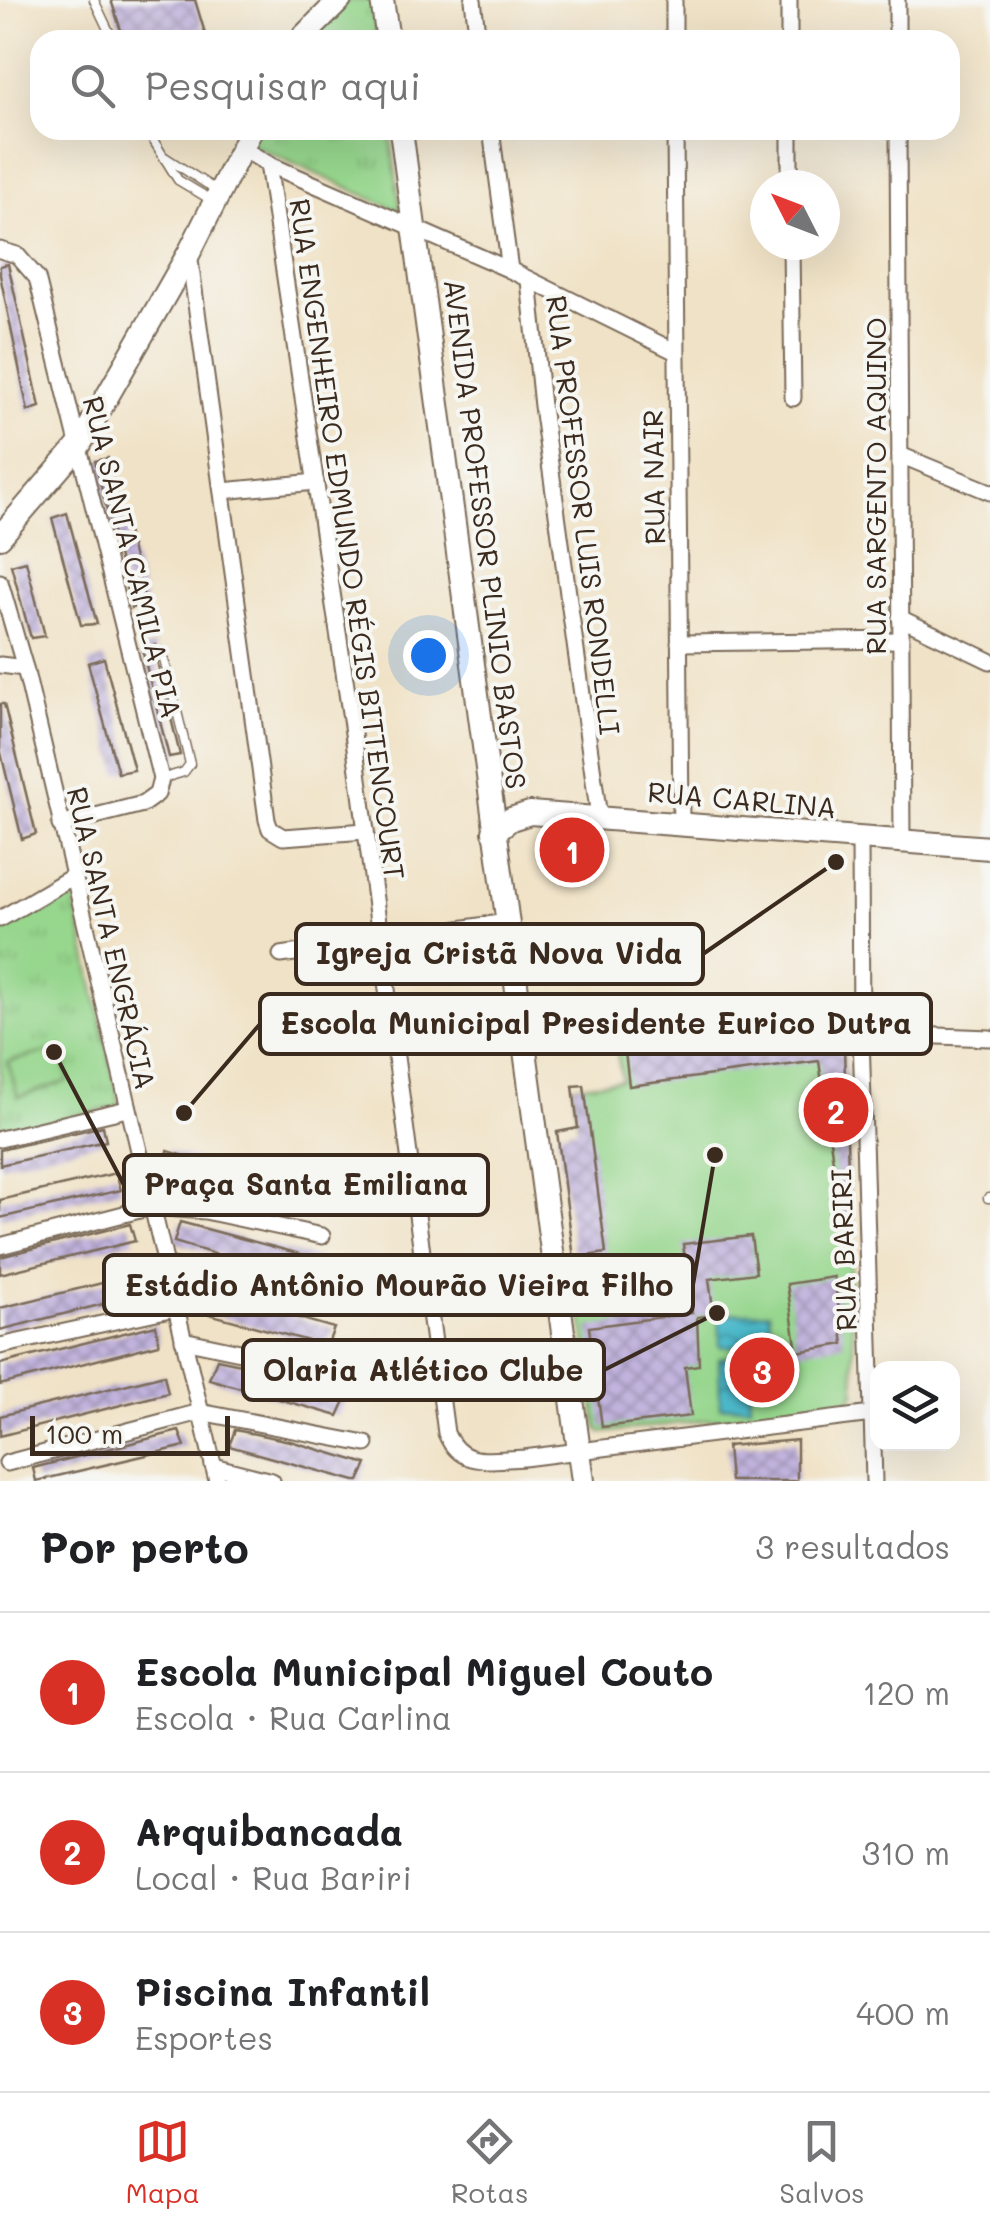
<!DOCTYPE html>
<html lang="pt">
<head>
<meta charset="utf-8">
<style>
	:root { --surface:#fff; --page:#f6f6f6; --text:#202124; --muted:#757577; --line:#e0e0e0; --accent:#d93025 }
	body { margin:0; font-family:Mali,sans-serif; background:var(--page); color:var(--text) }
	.controls { position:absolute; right:30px; bottom:30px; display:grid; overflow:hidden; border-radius:20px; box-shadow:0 10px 40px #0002 }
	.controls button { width:90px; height:90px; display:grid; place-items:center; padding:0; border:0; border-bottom:2px solid var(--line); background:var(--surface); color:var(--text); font:50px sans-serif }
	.compass { position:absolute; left:750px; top:170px; width:90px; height:90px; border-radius:50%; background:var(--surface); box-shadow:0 10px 40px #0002; rotate:312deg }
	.scale { position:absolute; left:30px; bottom:25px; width:200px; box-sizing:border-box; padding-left:10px; border:5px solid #3b2a1e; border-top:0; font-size:28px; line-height:35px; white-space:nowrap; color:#3b2a1e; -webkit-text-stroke:8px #f6f6f2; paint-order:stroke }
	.you { position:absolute; left:428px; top:655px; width:35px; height:35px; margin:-25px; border:8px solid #fff; border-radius:50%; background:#1a73e8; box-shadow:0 0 0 15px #1a73e833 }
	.badge { display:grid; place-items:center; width:65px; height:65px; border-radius:50%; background:var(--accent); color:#fff; font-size:32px; font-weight:700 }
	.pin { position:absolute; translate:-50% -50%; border:5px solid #fff; box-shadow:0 2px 10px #0006 }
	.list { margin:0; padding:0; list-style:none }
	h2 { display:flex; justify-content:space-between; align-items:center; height:130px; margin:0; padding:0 40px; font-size:42px }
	h2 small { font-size:32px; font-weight:400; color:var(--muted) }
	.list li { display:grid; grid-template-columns:65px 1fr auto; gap:30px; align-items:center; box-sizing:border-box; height:160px; padding:0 40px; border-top:2px solid var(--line) }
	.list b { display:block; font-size:38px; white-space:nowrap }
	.list p { margin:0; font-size:32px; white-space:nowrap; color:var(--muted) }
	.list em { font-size:32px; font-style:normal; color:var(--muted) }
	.icon { flex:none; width:55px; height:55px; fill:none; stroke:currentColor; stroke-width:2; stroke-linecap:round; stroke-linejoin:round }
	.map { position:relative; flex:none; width:990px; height:1481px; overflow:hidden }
	.search { position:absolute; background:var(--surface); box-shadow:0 10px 40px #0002; left:30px; right:30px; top:30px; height:110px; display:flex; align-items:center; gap:25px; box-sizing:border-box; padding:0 35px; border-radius:30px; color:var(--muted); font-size:38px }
	.sheet { height:610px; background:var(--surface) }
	nav { display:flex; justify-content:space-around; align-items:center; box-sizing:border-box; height:140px; border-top:2px solid var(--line); background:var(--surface); font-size:28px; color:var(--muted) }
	nav a { display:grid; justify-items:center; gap:5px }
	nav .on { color:var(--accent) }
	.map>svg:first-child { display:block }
	.grass { fill:url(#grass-tufts); stroke:#688056; stroke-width:2.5 }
	.garden { fill:#96d68d; stroke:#688056; stroke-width:2.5 }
	.water { fill:url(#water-waves); stroke:#447174; stroke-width:2.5 }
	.building { fill:url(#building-cross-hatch) }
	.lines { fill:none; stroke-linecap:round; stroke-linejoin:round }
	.lane-casing { stroke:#7a6a59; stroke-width:11 }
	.street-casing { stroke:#7a6a59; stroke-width:19 }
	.secondary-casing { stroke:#7a6a59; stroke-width:26 }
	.lane { stroke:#fff; stroke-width:8 }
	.street { stroke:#fff; stroke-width:15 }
	.secondary { stroke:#fff; stroke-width:22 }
	.labels { text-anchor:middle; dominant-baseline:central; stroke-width:8; stroke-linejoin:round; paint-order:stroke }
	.street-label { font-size:28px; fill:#3b2a1e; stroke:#f6f6f2 }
	.leader { fill:none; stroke:#3b2a1e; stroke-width:4 }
	.callout-dot { fill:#3b2a1e; stroke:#f6f6f2; stroke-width:4 }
	.callout { fill:#f6f6f2; stroke:#3b2a1e; stroke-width:4 }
	.callout-label { font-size:30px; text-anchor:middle; font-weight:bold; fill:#3b2a1e }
</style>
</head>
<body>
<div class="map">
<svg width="990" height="1481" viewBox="0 0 990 1481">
	<defs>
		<pattern id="grass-tufts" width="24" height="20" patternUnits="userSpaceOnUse" patternTransform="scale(2.5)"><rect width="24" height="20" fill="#96d68d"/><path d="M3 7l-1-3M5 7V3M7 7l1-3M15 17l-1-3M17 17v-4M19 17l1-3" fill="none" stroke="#82b879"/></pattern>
		<pattern id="water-waves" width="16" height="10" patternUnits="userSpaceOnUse" patternTransform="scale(2.5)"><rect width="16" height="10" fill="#4cb8c9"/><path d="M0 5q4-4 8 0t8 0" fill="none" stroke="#4096a3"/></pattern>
		<pattern id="building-cross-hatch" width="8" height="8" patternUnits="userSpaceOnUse" patternTransform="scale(2.5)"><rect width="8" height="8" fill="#c1b3dd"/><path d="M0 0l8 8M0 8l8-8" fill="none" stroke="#9e92b3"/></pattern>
	</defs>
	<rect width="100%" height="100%" fill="#f6f6f2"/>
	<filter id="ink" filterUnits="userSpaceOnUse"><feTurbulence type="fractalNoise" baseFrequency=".01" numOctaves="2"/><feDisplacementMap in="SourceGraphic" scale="20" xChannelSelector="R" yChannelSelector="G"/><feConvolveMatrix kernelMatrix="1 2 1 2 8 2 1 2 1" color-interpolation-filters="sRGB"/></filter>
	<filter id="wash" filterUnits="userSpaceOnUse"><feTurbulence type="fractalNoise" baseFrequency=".0048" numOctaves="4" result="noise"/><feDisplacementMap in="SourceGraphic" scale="40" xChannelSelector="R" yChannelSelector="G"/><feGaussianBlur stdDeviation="2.25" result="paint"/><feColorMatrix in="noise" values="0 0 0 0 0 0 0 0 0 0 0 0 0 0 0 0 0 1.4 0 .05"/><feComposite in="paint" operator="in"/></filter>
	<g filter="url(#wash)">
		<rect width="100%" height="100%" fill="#f0e2c6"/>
		<g class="grass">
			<path d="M348 0H372L377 40H305Z"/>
			<path d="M255 130H390L401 212 248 143Z"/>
			<path d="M72 888 120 1106 0 1134V927Z"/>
		</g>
		<g class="garden">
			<path d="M623 1035 843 1046 855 1393 848 1403 602 1433 597 1428 574 1258 595 1254 573 1086 622 1080 614 1036Z"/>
			<path d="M61 1048 68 1081 18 1097 8 1062Z"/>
		</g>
		<g class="water">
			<path d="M769 1312 771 1344 720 1347 719 1314Z"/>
			<path d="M749 1357 750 1406 720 1407 719 1358Z"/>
		</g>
		<g id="blocks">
			<g class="building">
				<path d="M111 0H195L207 40H124Z"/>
				<path d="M8 264 40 407 28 411 0 275V266Z"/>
				<path d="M108 458 146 605 131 608 95 461Z"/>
				<path d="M67 513 97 624 81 625 52 518Z"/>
				<path d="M26 561 45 636 31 638 11 565Z"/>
				<path d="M156 645 155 653 180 755 169 757 142 649Z"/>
				<path d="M104 658 134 770 118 773 88 663Z"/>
				<path d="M0 704H4L36 834 22 839 0 749Z"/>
				<path d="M623 1035 841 1044 844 1048 850 1232 843 1233 819 1061 629 1086Z"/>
				<path d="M584 1085 606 1253 574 1258 557 1132 578 1128 573 1086Z"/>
				<path d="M103 1126 106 1141 0 1165V1150Z"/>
				<path d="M168 1151 301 1191 295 1213 161 1173Z"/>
				<path d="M116 1173 121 1190 0 1218V1200Z"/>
				<path d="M180 1222 319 1259 316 1284 174 1242Z"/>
				<path d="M130 1224 135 1241 0 1274V1257Z"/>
				<path d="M751 1236 756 1273 709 1279 714 1315 697 1317 699 1365 685 1367 691 1416 602 1427 589 1327 692 1313 683 1244Z"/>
				<path d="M143 1273 147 1293 0 1330V1308Z"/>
				<path d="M834 1277 844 1344 797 1352 787 1284Z"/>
				<path d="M201 1290 334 1328 327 1346 194 1310Z"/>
				<path d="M156 1325 159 1344 0 1385V1364Z"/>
				<path d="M217 1359 269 1370 349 1392 338 1416 209 1379Z"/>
				<path d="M164 1375 168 1393 0 1436V1416Z"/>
				<path d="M235 1430 290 1441 367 1464 359 1481H355L229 1446Z"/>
				<path d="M179 1431 185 1446 36 1481 33 1468Z"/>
				<path d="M797 1440V1481H730L727 1446Z"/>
			</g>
		</g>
	</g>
	<g filter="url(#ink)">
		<use href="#blocks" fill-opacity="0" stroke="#7a6a59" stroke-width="2.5"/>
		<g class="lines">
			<g class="lane-casing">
				<g id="lane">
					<path d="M94 0 113 40"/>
					<path d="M147 130 178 180 213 201"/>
					<path d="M165 157 216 190"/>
					<path d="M161 779 184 772 190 764 162 651"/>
					<path d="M988 1198H990"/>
				</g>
			</g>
			<g class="street-casing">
				<g id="street">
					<path d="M473 0 478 40"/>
					<path d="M674 0V40"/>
					<path d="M789 0V40"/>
					<path d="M897 0V40"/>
					<path d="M491 130 510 270"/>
					<path d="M675 130 681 824"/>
					<path d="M790 130V185"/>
					<path d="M898 130 902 842"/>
					<path d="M242 148 268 164 510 270 676 352"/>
					<path d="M268 164 352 726 446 1433C461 1469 490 1459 524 1458L872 1414"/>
					<path d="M791 245 793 398"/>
					<path d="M0 250 17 255 37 278 161 779 157 794 143 804 60 825"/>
					<path d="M189 253 267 820 270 829 283 837 366 831"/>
					<path d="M529 280 542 406 599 817"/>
					<path d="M900 455 990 492"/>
					<path d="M222 491 316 482"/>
					<path d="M0 582 25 668 217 1481"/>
					<path d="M900 618 990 661"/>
					<path d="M679 643 900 640"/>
					<path d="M0 665 25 668"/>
					<path d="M860 839 861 1034 874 1481"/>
					<path d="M0 919 72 877"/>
					<path d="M281 955 507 922"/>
					<path d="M521 1020 990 1038"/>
					<path d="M0 1139 127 1109"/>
					<path d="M0 1246 151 1207 205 1211 322 1236"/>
					<path d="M164 1264 335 1305"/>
					<path d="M183 1340 350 1375"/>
					<path d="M0 1346 175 1308"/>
					<path d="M7 1463 200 1412 366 1444"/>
					<path d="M213 1466 272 1481"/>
				</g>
			</g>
			<g class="secondary-casing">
				<g id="secondary">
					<path d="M382 0 388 40"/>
					<path d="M300 40 340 0"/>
					<path d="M401 130 583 1481"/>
					<path d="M0 537 80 444 189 253 251 130"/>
					<path d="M494 832 511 819 530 813 990 848"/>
				</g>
			</g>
			<use href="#lane" class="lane"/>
			<use href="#street" class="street"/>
			<use href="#secondary" class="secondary"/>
		</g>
	</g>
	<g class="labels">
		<g class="street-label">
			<text transform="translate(653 477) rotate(-91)">RUA NAIR</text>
			<text transform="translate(875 486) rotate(-90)">RUA SARGENTO AQUINO</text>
			<text transform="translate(584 515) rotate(83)">RUA PROFESSOR LUIS RONDELLI</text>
			<text transform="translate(486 534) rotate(83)">AVENIDA PROFESSOR PLINIO BASTOS</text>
			<text transform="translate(348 539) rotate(82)">RUA ENGENHEIRO EDMUNDO RÉGIS BITTENCOURT</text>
			<text transform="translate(133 557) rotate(76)">RUA SANTA CAMILA PIA</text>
			<text transform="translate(742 799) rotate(5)">RUA CARLINA</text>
			<text transform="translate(112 938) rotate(77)">RUA SANTA ENGRÁCIA</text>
			<text transform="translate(843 1250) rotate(-92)">RUA BARIRI</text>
		</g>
	</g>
	<path class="leader" d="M836 862L703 954M184 1113L260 1024M54 1052L124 1185M715 1155L693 1285M717 1313L604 1370"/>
	<g class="callout-dot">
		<circle cx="836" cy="862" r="10"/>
		<circle cx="184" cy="1113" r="10"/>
		<circle cx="54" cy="1052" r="10"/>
		<circle cx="715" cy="1155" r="10"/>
		<circle cx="717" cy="1313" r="10"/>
	</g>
	<g class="callout">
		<rect x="296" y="924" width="407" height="60" rx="10"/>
		<rect x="260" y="994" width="671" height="60" rx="10"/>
		<rect x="124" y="1155" width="364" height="60" rx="10"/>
		<rect x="104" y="1255" width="589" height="60" rx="10"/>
		<rect x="243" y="1340" width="361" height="60" rx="10"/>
	</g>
	<g class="callout-label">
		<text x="499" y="964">Igreja Cristã Nova Vida</text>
		<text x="596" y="1034">Escola Municipal Presidente Eurico Dutra</text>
		<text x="306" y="1195">Praça Santa Emiliana</text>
		<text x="399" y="1296">Estádio Antônio Mourão Vieira Filho</text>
		<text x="423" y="1381">Olaria Atlético Clube</text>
	</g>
</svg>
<div class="controls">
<button><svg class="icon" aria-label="layers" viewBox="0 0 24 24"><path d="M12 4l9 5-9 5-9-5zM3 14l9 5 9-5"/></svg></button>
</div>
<svg class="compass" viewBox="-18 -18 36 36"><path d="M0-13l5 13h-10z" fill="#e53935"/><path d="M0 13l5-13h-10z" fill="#757577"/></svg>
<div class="scale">100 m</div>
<div class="you"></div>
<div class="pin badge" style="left:572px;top:850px">1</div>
<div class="pin badge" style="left:836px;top:1110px">2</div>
<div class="pin badge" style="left:762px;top:1370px">3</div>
<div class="search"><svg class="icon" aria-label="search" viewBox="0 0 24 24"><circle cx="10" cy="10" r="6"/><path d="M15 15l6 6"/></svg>Pesquisar aqui</div>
</div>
<section class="sheet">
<h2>Por perto<small>3 resultados</small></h2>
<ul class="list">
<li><span class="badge">1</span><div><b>Escola Municipal Miguel Couto</b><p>Escola · Rua Carlina</p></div><em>120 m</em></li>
<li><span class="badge">2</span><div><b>Arquibancada</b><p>Local · Rua Bariri</p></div><em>310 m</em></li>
<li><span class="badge">3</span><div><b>Piscina Infantil</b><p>Esportes</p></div><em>400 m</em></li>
</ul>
</section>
<nav>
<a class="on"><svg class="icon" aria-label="map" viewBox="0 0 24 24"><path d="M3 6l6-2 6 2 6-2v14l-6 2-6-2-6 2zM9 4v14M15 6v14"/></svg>Mapa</a>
<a><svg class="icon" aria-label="directions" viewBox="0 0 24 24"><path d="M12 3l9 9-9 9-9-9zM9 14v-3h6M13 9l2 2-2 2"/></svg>Rotas</a>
<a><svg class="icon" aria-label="saved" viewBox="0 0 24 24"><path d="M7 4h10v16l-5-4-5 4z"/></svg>Salvos</a>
</nav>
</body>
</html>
